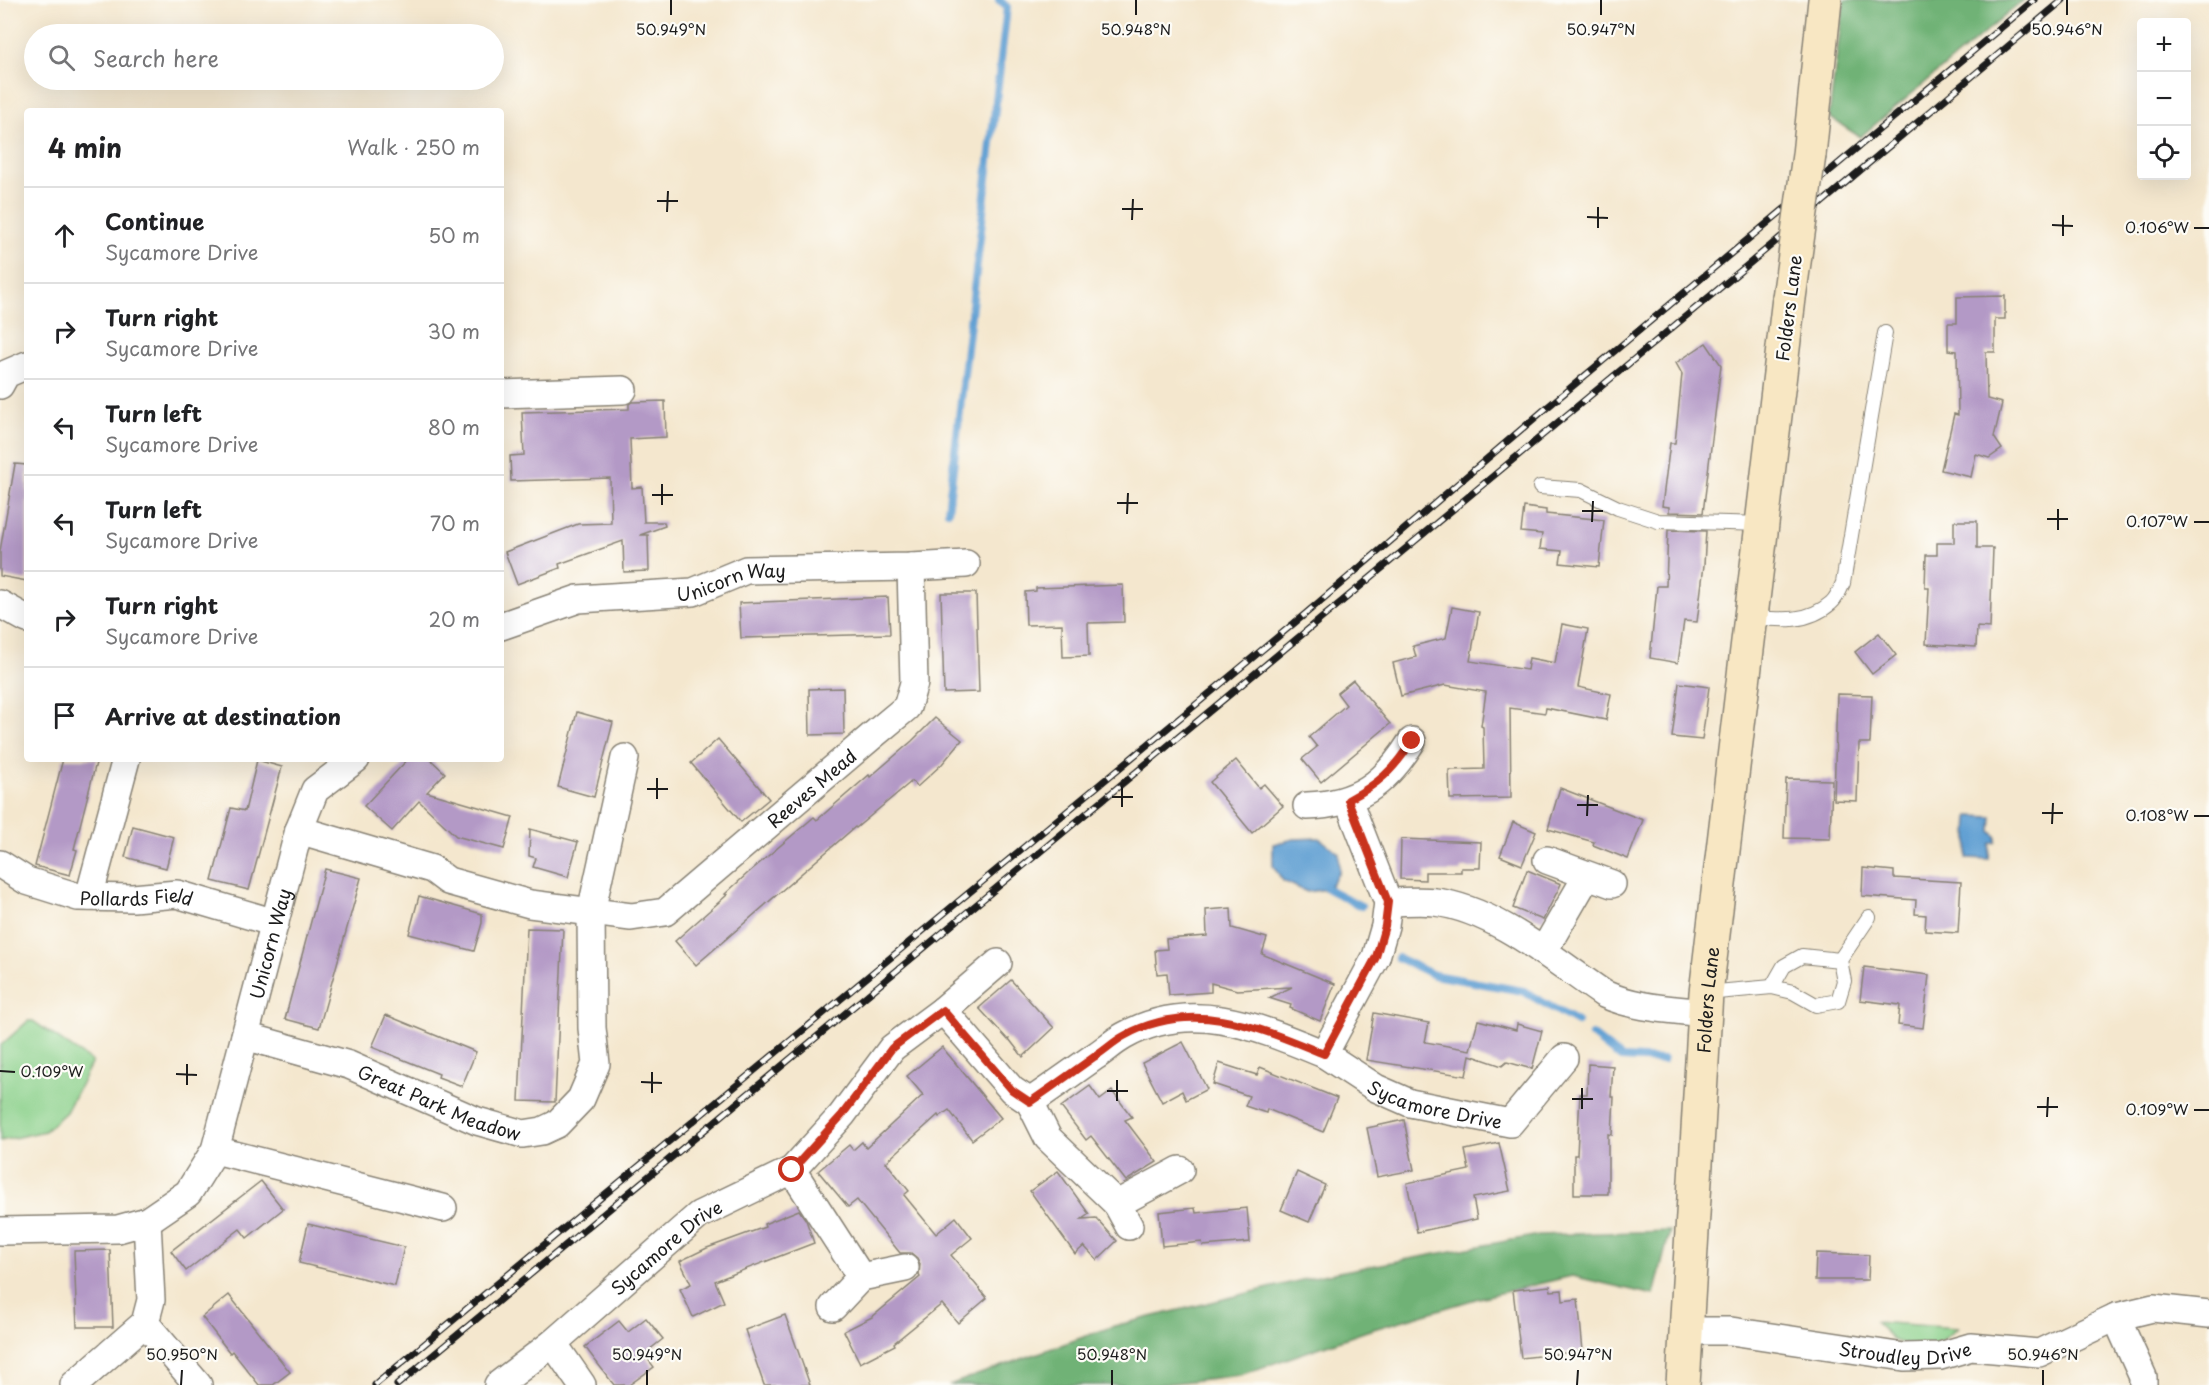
<!DOCTYPE html>
<html lang="en">
<head>
<meta charset="utf-8">
<style>
	:root { --surface:#fff; --page:#f2f2f2; --text:#202124; --muted:#757577; --line:#e0e0e0 }
	body { margin:0; font-family:"Playpen Sans",sans-serif; background:var(--page); color:var(--text) }
	.controls { position:absolute; right:18px; top:18px; display:grid; overflow:hidden; border-radius:6px; box-shadow:0 6px 24px #0002 }
	.controls button { width:54px; height:54px; display:grid; place-items:center; padding:0; border:0; border-bottom:2px solid var(--line); background:var(--surface); color:var(--text); font:30px sans-serif }
	.stop { position:absolute; width:18px; height:18px; margin:-14px; border:4px solid #c8321e; border-radius:50%; background:#fff }
	.stop.end { background:#c8321e; border-color:#fff; box-shadow:0 2px 6px #0008 }
	.list { margin:0; padding:0; list-style:none }
	h2 { display:flex; justify-content:space-between; align-items:center; height:78px; margin:0; padding:0 24px; font-size:26px }
	h2 small { font-size:20px; font-weight:400; color:var(--muted) }
	.list li { display:grid; grid-template-columns:39px 1fr auto; gap:18px; align-items:center; box-sizing:border-box; height:96px; padding:0 24px; border-top:2px solid var(--line) }
	.list b { display:block; font-size:22px; white-space:nowrap }
	.list p { margin:0; font-size:20px; white-space:nowrap; color:var(--muted) }
	.list em { font-size:20px; font-style:normal; color:var(--muted) }
	.icon { flex:none; width:33px; height:33px; fill:none; stroke:currentColor; stroke-width:2; stroke-linecap:round; stroke-linejoin:round }
	.map { position:relative; flex:none; width:2209px; height:1385px; overflow:hidden }
	.search { position:absolute; background:var(--surface); box-shadow:0 6px 24px #0002; left:24px; top:24px; width:480px; height:66px; display:flex; align-items:center; gap:15px; box-sizing:border-box; padding:0 21px; border-radius:33px; color:var(--muted); font-size:22px }
	.panel { position:absolute; background:var(--surface); box-shadow:0 6px 24px #0002; left:24px; top:108px; width:480px; height:654px; border-radius:6px }
	.map>svg:first-child { display:block }
	.green { fill:#8ad08a; stroke:#537653; stroke-width:1.5 }
	.forest { fill:#6fb276; stroke:#466749; stroke-width:1.5 }
	.water { fill:#62a0d3; stroke:#3f5e78; stroke-width:1.5 }
	.lines { fill:none; stroke-linecap:round; stroke-linejoin:round }
	.stream { stroke:#62a0d3; stroke-width:8 }
	.building { fill:#b399c6 }
	.lane-casing { stroke:#888275; stroke-width:16 }
	.street-casing { stroke:#888275; stroke-width:30 }
	.secondary-casing { stroke:#888275; stroke-width:36 }
	.lane { stroke:#fff; stroke-width:14 }
	.street { stroke:#fff; stroke-width:27 }
	.secondary { stroke:#f8e7c3; stroke-width:33 }
	.rail-casing { stroke:#1c1c1c; stroke-width:7 }
	.rail { stroke:#fdfcf7; stroke-width:4.5; stroke-dasharray:14; stroke-linecap:butt }
	.secondary-bridge-casing { stroke:#888275; stroke-width:36; stroke-linecap:butt }
	.secondary-bridge { stroke:#f8e7c3; stroke-width:33 }
	.route { stroke:#c8321e; stroke-width:8 }
	.ticks { fill:none; stroke:#1c1c1c; stroke-width:2 }
	.labels { text-anchor:middle; dominant-baseline:central; stroke-width:4.5; stroke-linejoin:round; paint-order:stroke }
	.street-label { font-size:18px; fill:#1c1c1c; stroke:#fdfcf7 }
	.ticks-label { font-size:15px; text-anchor:middle; fill:#1c1c1c; stroke:#fdfcf7; stroke-width:4.5; stroke-linejoin:round; paint-order:stroke }
</style>
</head>
<body>
<div class="map">
<svg width="2209" height="1385" viewBox="0 0 2209 1385">
	<rect width="100%" height="100%" fill="#fdfcf7"/>
	<filter id="ink" filterUnits="userSpaceOnUse"><feTurbulence type="fractalNoise" baseFrequency=".0167" numOctaves="2"/><feDisplacementMap in="SourceGraphic" scale="12" xChannelSelector="R" yChannelSelector="G"/><feConvolveMatrix kernelMatrix="1 2 1 2 8 2 1 2 1" color-interpolation-filters="sRGB"/></filter>
	<filter id="wash" filterUnits="userSpaceOnUse"><feTurbulence type="fractalNoise" baseFrequency=".008" numOctaves="4" result="noise"/><feDisplacementMap in="SourceGraphic" scale="24" xChannelSelector="R" yChannelSelector="G"/><feGaussianBlur stdDeviation="1.35" result="paint"/><feColorMatrix in="noise" values="0 0 0 0 0 0 0 0 0 0 0 0 0 0 0 0 0 1.4 0 .05"/><feComposite in="paint" operator="in"/></filter>
	<g filter="url(#wash)">
		<rect width="100%" height="100%" fill="#f4e7ce"/>
		<g class="green">
			<path d="M28 1021H33L92 1062 66 1112 45 1131 0 1141V1046Z"/>
			<path d="M1875 1322 1958 1328 1935 1346H1913L1895 1341Z"/>
		</g>
		<g class="forest">
			<path d="M1844 0H2024L1860 137 1829 117Z"/>
			<path d="M1670 1231 1654 1295 1572 1276 1479 1298 1367 1331 1240 1375 1157 1385H949L1114 1326 1322 1275 1539 1235Z"/>
		</g>
		<g class="water">
			<path d="M1969 816 1992 817 1991 831 1996 836V842L1990 844 1989 859 1967 858Z"/>
			<path d="M1319 838 1339 853V872L1328 889 1307 892 1283 881 1273 866V844L1294 839Z"/>
		</g>
		<g class="lines">
			<g class="stream">
				<path d="M948 511 1007 7 999 0"/>
				<path d="M1328 889 1361 906"/>
				<path d="M1398 958 1434 975 1523 991 1577 1022"/>
				<path d="M1592 1035 1621 1058 1663 1060"/>
			</g>
		</g>
		<g id="blocks">
			<g class="building">
				<path d="M2005 296V319H1995V352H1986L1987 399 2002 403 1994 437 2002 449 1989 458 1976 454 1971 477 1941 470 1954 414 1958 415 1957 351 1948 350V323H1957V297Z"/>
				<path d="M1706 343 1721 365 1703 513 1669 512V507L1662 506 1670 443H1675L1682 374 1676 363Z"/>
				<path d="M665 401 666 437 630 439 632 488 642 487 644 522H664L665 526 640 535H648L649 571 624 572 623 541 559 564 560 568 517 584 505 552 578 524 611 523 610 478 511 481 510 456 524 455 522 412 629 409V404L632 402Z"/>
				<path d="M15 464 27 465V581L0 576V551Z"/>
				<path d="M1524 507 1546 510V514L1604 520 1599 567 1560 563 1562 551 1540 549 1542 534 1521 532Z"/>
				<path d="M1954 521H1977V548H1993L1990 628 1977 627 1976 647 1926 644 1929 588H1925L1926 555H1937V543H1954Z"/>
				<path d="M1668 530 1706 531 1704 565 1697 622 1684 621 1678 663 1650 658 1657 586H1666Z"/>
				<path d="M1123 585 1124 622 1088 623 1089 656 1063 657 1062 624 1026 625 1025 592 1036 591V588Z"/>
				<path d="M941 593H976L979 692 944 693Z"/>
				<path d="M888 597 890 634 741 638 739 603Z"/>
				<path d="M1452 607 1479 612 1470 661 1527 670 1529 658 1555 663 1562 624 1588 629 1578 687 1611 694 1606 720 1546 708 1545 713 1510 708 1511 798 1450 799 1449 770 1484 769 1483 727 1481 726 1486 692 1445 685 1401 696 1393 663 1416 657 1413 646 1446 638Z"/>
				<path d="M1879 633 1896 655 1872 674 1855 652Z"/>
				<path d="M1353 680 1390 724 1321 782 1302 759 1317 747 1309 737 1346 705 1337 693Z"/>
				<path d="M1679 683 1709 687 1702 740 1672 737Z"/>
				<path d="M843 688 844 734 810 735 809 689Z"/>
				<path d="M1837 694 1872 695 1870 743H1859L1857 801 1834 800Z"/>
				<path d="M577 712 613 722 594 797 558 787Z"/>
				<path d="M935 718 962 740 942 764 917 787 912 781 856 828 855 827 696 965 675 941 727 895 725 894 748 873 814 817 817 820 869 775 870 777 912 741Z"/>
				<path d="M718 739 769 799 741 822 691 763Z"/>
				<path d="M63 759H97L74 849 77 850 70 875 35 866Z"/>
				<path d="M408 759H430L445 773 427 792 513 817 504 849 456 836 419 801 392 831 364 806Z"/>
				<path d="M257 760 282 767 249 890 212 881 231 808 245 811Z"/>
				<path d="M1236 760 1259 788 1264 784 1283 806 1252 833 1210 782Z"/>
				<path d="M1786 779 1832 780 1830 839 1784 838Z"/>
				<path d="M1560 788 1643 820 1628 859 1593 845 1594 842 1548 829Z"/>
				<path d="M1513 822 1536 832 1522 865 1500 856Z"/>
				<path d="M133 826 174 837 166 868 125 857Z"/>
				<path d="M530 829 578 842 568 877 533 867 536 858 529 856Z"/>
				<path d="M1401 839 1481 842 1480 868H1461V872H1425V880L1400 879Z"/>
				<path d="M1863 868 1894 871V878L1961 882 1958 933 1925 931 1926 915 1915 914 1916 900 1862 896Z"/>
				<path d="M325 869 361 878 319 1028 285 1019Z"/>
				<path d="M1527 870 1561 884 1543 920 1513 908Z"/>
				<path d="M419 896 482 914V923L474 951 409 934Z"/>
				<path d="M1231 908 1232 928 1267 938 1262 954 1335 984 1320 1021 1290 1008 1291 1005 1269 998 1292 987 1237 990 1211 983V992L1169 995 1167 973 1157 974 1155 950 1167 949 1166 939 1207 936 1206 910Z"/>
				<path d="M527 928 563 929 555 1102 519 1101Z"/>
				<path d="M1864 967 1929 975 1923 1028 1898 1025 1900 1005 1860 1000Z"/>
				<path d="M1011 980 1054 1028 1023 1057 1009 1039 1008 1040 979 1008Z"/>
				<path d="M1374 1013 1429 1023 1425 1042 1470 1050 1478 1020 1516 1030 1517 1024 1542 1031 1532 1069 1507 1062 1502 1066 1470 1055 1466 1076 1366 1060Z"/>
				<path d="M386 1015 476 1052 462 1086 438 1077 439 1074 372 1047Z"/>
				<path d="M1183 1042 1207 1089 1186 1100 1182 1091 1162 1102 1142 1063Z"/>
				<path d="M942 1047 1001 1118 972 1140 949 1110 939 1117 938 1115 886 1162 909 1191 904 1195 936 1234 956 1217 972 1238 951 1255 987 1298 958 1323 942 1304 894 1343 895 1345 860 1363 844 1331 872 1317 920 1277 919 1275 920 1264 917 1258 911 1253H900L857 1200 848 1207 818 1171 849 1145 853 1150 862 1142 866 1148 923 1095 907 1076Z"/>
				<path d="M1219 1063 1257 1075 1260 1067 1337 1098 1323 1132 1267 1109 1266 1113 1245 1106 1249 1096 1213 1084Z"/>
				<path d="M1588 1064 1613 1066 1611 1097H1614L1612 1135 1608 1134V1194H1574V1155H1577L1580 1094H1587Z"/>
				<path d="M1090 1086 1100 1100 1112 1091 1132 1117 1125 1120 1157 1162 1126 1181 1091 1136 1086 1140 1061 1107Z"/>
				<path d="M1404 1120 1414 1170 1377 1177 1367 1128Z"/>
				<path d="M1499 1143 1510 1191 1473 1198 1477 1219 1417 1232 1407 1183 1469 1170 1465 1150Z"/>
				<path d="M1058 1171 1089 1214 1082 1219 1096 1218 1117 1241 1097 1260 1084 1246 1075 1254 1030 1191Z"/>
				<path d="M1297 1172 1325 1185 1309 1222 1281 1210Z"/>
				<path d="M261 1181 283 1209 247 1238 240 1229 186 1271 171 1251Z"/>
				<path d="M1195 1208 1196 1213 1247 1208 1250 1242 1203 1246 1202 1242 1162 1246 1159 1212Z"/>
				<path d="M799 1210 806 1220 814 1243 715 1281 724 1302 693 1317 680 1289 691 1284 680 1261 707 1248 765 1227 764 1224Z"/>
				<path d="M308 1224 404 1247 395 1286 299 1263Z"/>
				<path d="M110 1250 113 1327H77L74 1251Z"/>
				<path d="M1816 1253 1869 1255 1868 1280H1815Z"/>
				<path d="M1550 1286 1551 1291 1562 1290 1563 1301 1578 1299 1583 1351 1521 1358 1513 1290Z"/>
				<path d="M229 1295 290 1372 273 1385H259L232 1351 230 1353 202 1317Z"/>
				<path d="M785 1315 793 1337 810 1385H764L745 1330Z"/>
				<path d="M646 1318 663 1339 644 1354 654 1367 629 1385H614L585 1347 619 1321 628 1332Z"/>
			</g>
		</g>
	</g>
	<g filter="url(#ink)">
		<use href="#blocks" fill-opacity="0" stroke="#888275" stroke-width="1.5"/>
		<g class="lines">
			<g class="lane-casing">
				<g id="lane">
					<path d="M1540 487 1581 490 1618 508 1658 521 1763 524"/>
					<path d="M1750 617C1779 620 1807 624 1831 603 1836 599 1840 590 1843 583L1885 333"/>
					<path d="M1772 987 1784 966 1802 956 1840 960"/>
					<path d="M1706 993 1772 987 1793 992 1816 1005 1838 1001 1844 981 1840 960 1869 917"/>
				</g>
			</g>
			<g class="street-casing">
				<g id="street">
					<path d="M0 385 6 374 27 365"/>
					<path d="M501 394 623 390"/>
					<path d="M0 604 27 619"/>
					<path id="s1" d="M501 626 578 599 693 592 746 570 911 567 966 564"/>
					<path d="M1348 800 1388 902"/>
					<path d="M1307 806C1357 805 1386 783 1412 741"/>
					<path id="s2" d="M299 830 432 869 448 881 530 904 631 917 665 912 872 736 907 707 914 683 911 567"/>
					<path d="M1547 860 1612 884"/>
					<path id="s3" d="M0 864 27 881 78 897 133 898 177 894 275 923"/>
					<path d="M89 897 126 759"/>
					<path d="M1543 952 1587 876"/>
					<path d="M943 1010 998 963"/>
					<path id="s4" d="M245 1036 349 1065 477 1121 523 1134 542 1131 557 1124 581 1099 596 1064 592 1028 591 912 625 758"/>
					<path id="s5" d="M1324 1054 1376 1088 1410 1103 1510 1123 1564 1058"/>
					<path d="M1030 1102 1048 1138 1117 1204 1129 1226"/>
					<path d="M215 1150 443 1208"/>
					<path d="M792 1170 861 1277 833 1307"/>
					<path d="M1117 1204 1180 1170"/>
					<path id="s6" d="M0 1231 118 1229 147 1221 188 1193 215 1150 299 830 315 790 356 759"/>
					<path d="M861 1277 905 1268"/>
					<path d="M2116 1317 2143 1377V1385"/>
					<path d="M145 1323 198 1385"/>
					<path id="s7" d="M1687 1331H1731L1904 1357 1940 1356 1971 1347 2039 1353 2116 1317 2153 1308 2209 1314"/>
					<path d="M553 1343 582 1385"/>
					<path d="M74 1385 145 1323 151 1300 147 1221"/>
					<path id="s8" d="M498 1385 553 1343 699 1215 792 1170 842 1115 892 1048 943 1010 1012 1090 1030 1102C1052 1087 1073 1072 1094 1057 1104 1051 1113 1042 1124 1036 1192 998 1258 1027 1324 1054L1376 957 1385 926 1388 902C1404 902 1420 900 1435 902 1495 909 1555 961 1604 994 1635 1008 1670 1009 1704 1013"/>
				</g>
			</g>
			<g class="secondary-casing">
				<g id="secondary">
					<path d="M1809 155 1825 0"/>
					<path id="s9" d="M1683 1385 1706 993 1789 298"/>
				</g>
			</g>
			<use href="#lane" class="lane"/>
			<use href="#street" class="street"/>
			<use href="#secondary" class="secondary"/>
			<g class="rail-casing">
				<g id="rail">
					<path d="M375 1385 1304 615 1544 410 2034 0"/>
					<path d="M397 1385 1750 263 2063 0"/>
				</g>
			</g>
			<use href="#rail" class="rail"/>
			<g class="secondary-bridge-casing">
				<path id="secondary-bridge" d="M1789 298 1809 155"/>
			</g>
			<use href="#secondary-bridge" class="secondary-bridge"/>
		</g>
	</g>
	<g class="lines" filter="url(#ink)">
		<path class="route" d="M792 1170 842 1115 892 1048 943 1010 1012 1090 1030 1102C1052 1087 1073 1072 1094 1057 1104 1051 1113 1042 1124 1036 1192 998 1258 1027 1324 1054L1376 957 1385 926 1388 902 1348 800C1378 784 1393 771 1412 741"/>
	</g>
	<path class="ticks" d="M671 15V0M1136 15V0M1601 15V0M2067 15V0M657 201H678M1122 209H1143M667 212 668 191M1587 217 1608 218M1132 220 1133 199M2052 225 2073 226M1598 228V207M2194 228H2209M2063 236V215M652 495H673M1117 503H1138M662 505V484M1582 511H1603M1127 514 1128 493M2047 519H2068M1592 522 1593 501M2194 522H2209M2058 530V509M647 789H668M1112 797H1133M657 799V778M1577 805H1598M1122 807V786M2042 813H2063M1587 816 1588 795M2194 816H2209M2052 824 2053 803M0 1071 15 1072M176 1074 197 1075M641 1082 662 1083M187 1085V1064M1107 1091H1128M652 1093V1072M1572 1099H1593M1117 1101V1080M2037 1107H2058M1582 1109V1088M2194 1110H2209M2047 1117 2048 1097M181 1385 182 1370M647 1385V1370M1112 1385V1370M1577 1385 1578 1370M2043 1385V1370"/>
	<g class="labels">
		<g class="street-label">
			<text transform="translate(1788 308) rotate(-83)">Folders Lane</text>
			<text stroke="none"><textPath href="#s1" startOffset="237">Unicorn Way</textPath></text>
			<text stroke="none"><textPath href="#s2" startOffset="572">Reeves Mead</textPath></text>
			<text stroke="none"><textPath href="#s3" startOffset="144">Pollards Field</textPath></text>
			<text stroke="none"><textPath href="#s6" startOffset="462">Unicorn Way</textPath></text>
			<text stroke="none"><textPath href="#s9" startOffset="386">Folders Lane</textPath></text>
			<text stroke="none"><textPath href="#s4" startOffset="206">Great Park Meadow</textPath></text>
			<text stroke="none"><textPath href="#s5" startOffset="124">Sycamore Drive</textPath></text>
			<text stroke="none"><textPath href="#s8" startOffset="218">Sycamore Drive</textPath></text>
			<text stroke="none"><textPath href="#s7" startOffset="220">Stroudley Drive</textPath></text>
		</g>
	</g>
	<g class="ticks-label">
		<text x="671" y="35">50.949°N</text>
		<text x="1136" y="35">50.948°N</text>
		<text x="1601" y="35">50.947°N</text>
		<text x="2067" y="35">50.946°N</text>
		<text x="2157" y="233">0.106°W</text>
		<text x="2157" y="527">0.107°W</text>
		<text x="2157" y="821">0.108°W</text>
		<text x="52" y="1077">0.109°W</text>
		<text x="2157" y="1115">0.109°W</text>
		<text x="182" y="1360">50.950°N</text>
		<text x="647" y="1360">50.949°N</text>
		<text x="1112" y="1360">50.948°N</text>
		<text x="1578" y="1360">50.947°N</text>
		<text x="2043" y="1360">50.946°N</text>
	</g>
</svg>
<div class="controls">
<button>+</button>
<button>−</button>
<button><svg class="icon" aria-label="locate" viewBox="0 0 24 24"><circle cx="12" cy="12" r="6"/><path d="M12 2v4M12 18v4M2 12h4M18 12h4"/></svg></button>
</div>
<div class="stop" style="left:792px;top:1170px"></div>
<div class="stop end" style="left:1412px;top:741px"></div>
<div class="search"><svg class="icon" aria-label="search" viewBox="0 0 24 24"><circle cx="10" cy="10" r="6"/><path d="M15 15l6 6"/></svg>Search here</div>
<section class="panel">
<h2>4 min<small>Walk · 250 m</small></h2>
<ul class="list">
<li><svg class="icon" aria-label="ahead" viewBox="0 0 24 24"><path d="M12 20V5M6 11l6-6 6 6"/></svg><div><b>Continue</b><p>Sycamore Drive</p></div><em>50 m</em></li>
<li><svg class="icon" aria-label="right" viewBox="0 0 24 24"><path d="M7 20v-9h11M14 6l5 5-5 5"/></svg><div><b>Turn right</b><p>Sycamore Drive</p></div><em>30 m</em></li>
<li><svg class="icon" aria-label="left" viewBox="0 0 24 24"><path d="M17 20v-9H6M10 6l-5 5 5 5"/></svg><div><b>Turn left</b><p>Sycamore Drive</p></div><em>80 m</em></li>
<li><svg class="icon" aria-label="left" viewBox="0 0 24 24"><path d="M17 20v-9H6M10 6l-5 5 5 5"/></svg><div><b>Turn left</b><p>Sycamore Drive</p></div><em>70 m</em></li>
<li><svg class="icon" aria-label="right" viewBox="0 0 24 24"><path d="M7 20v-9h11M14 6l5 5-5 5"/></svg><div><b>Turn right</b><p>Sycamore Drive</p></div><em>20 m</em></li>
<li><svg class="icon" aria-label="arrive" viewBox="0 0 24 24"><path d="M6 21V4h12l-3 4 3 4H6"/></svg><div><b>Arrive at destination</b></div></li>
</ul>
</section>
</div>
</body>
</html>
